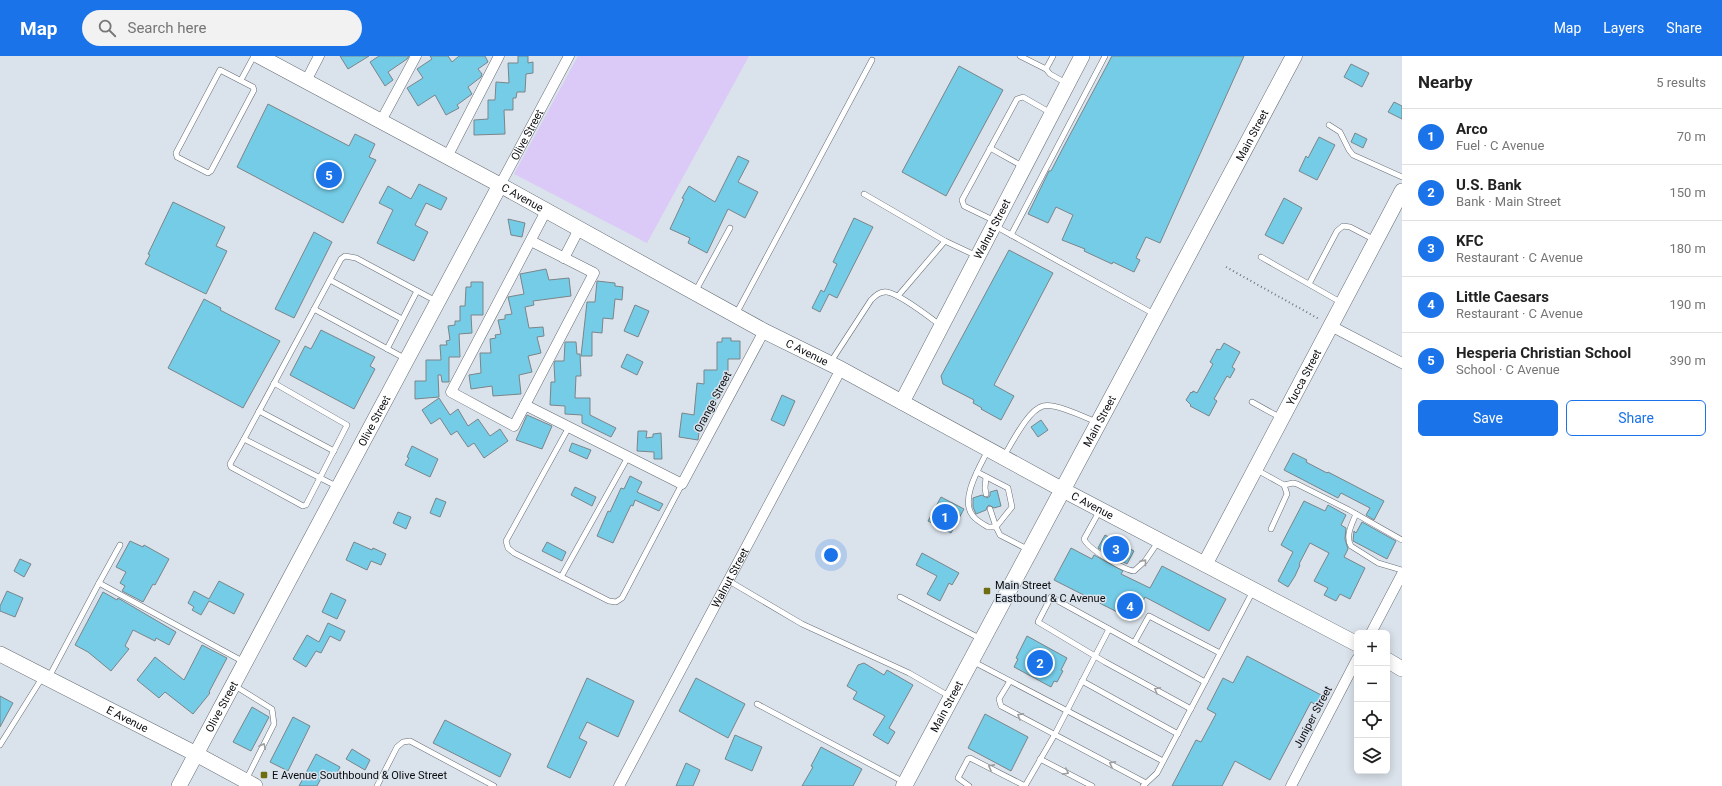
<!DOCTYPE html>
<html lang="en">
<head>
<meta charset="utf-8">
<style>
	:root { --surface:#fff; --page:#f2f2f2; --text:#222; --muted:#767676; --line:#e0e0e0; --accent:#1a73e8 }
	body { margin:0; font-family:Roboto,sans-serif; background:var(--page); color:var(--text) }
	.controls { position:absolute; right:12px; bottom:12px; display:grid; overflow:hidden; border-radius:6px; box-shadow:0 2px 10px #0003 }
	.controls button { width:36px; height:36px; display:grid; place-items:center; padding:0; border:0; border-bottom:1px solid var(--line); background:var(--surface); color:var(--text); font:20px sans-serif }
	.you { position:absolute; left:831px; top:499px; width:14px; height:14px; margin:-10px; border:3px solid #fff; border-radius:50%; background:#1a73e8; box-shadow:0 0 0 6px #1a73e833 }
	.badge { display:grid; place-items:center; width:26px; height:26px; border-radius:50%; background:var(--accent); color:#fff; font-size:13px; font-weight:700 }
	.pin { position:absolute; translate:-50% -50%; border:2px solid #fff; box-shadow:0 1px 4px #0006 }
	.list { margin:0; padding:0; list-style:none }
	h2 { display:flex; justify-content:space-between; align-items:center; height:52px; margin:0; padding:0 16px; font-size:17px }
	h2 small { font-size:13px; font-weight:400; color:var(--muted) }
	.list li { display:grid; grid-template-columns:26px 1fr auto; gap:12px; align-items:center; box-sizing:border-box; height:56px; padding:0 16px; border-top:1px solid var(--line) }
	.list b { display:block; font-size:15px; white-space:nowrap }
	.list p { margin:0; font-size:13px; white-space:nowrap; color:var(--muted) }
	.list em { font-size:13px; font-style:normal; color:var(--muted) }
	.actions { display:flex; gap:8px; padding:12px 16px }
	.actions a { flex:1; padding:9px 0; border:1px solid var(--accent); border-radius:6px; text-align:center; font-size:14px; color:var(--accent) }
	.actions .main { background:var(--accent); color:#fff }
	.icon { flex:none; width:22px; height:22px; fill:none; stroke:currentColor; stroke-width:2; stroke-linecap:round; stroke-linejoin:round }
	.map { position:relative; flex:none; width:1402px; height:730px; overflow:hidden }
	header { display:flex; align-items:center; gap:24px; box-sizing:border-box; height:56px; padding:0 20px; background:var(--accent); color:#fff }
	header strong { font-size:19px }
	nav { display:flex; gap:22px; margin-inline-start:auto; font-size:14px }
	.search { width:280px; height:36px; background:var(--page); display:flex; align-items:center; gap:10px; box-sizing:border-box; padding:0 14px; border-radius:22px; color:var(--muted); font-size:15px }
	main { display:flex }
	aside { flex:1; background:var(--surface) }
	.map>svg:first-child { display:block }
	.green { fill:#dbc9f7 }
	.building { fill:#75cce7; stroke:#7a8589 }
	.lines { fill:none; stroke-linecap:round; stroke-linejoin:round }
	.lane-casing { stroke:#656d74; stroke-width:6 }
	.street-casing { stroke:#656d74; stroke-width:11 }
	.secondary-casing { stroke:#656d74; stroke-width:16 }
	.primary-casing { stroke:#656d74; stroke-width:17 }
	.path { stroke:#6f747a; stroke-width:2; stroke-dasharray:1 3; stroke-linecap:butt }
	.lane { stroke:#fff; stroke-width:5 }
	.street { stroke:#fff; stroke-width:10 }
	.secondary { stroke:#fff; stroke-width:15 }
	.primary { stroke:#fff; stroke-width:16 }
	.oneway { stroke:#9d9e9f }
	.poi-dot { fill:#6e6e10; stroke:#dae2eb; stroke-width:1.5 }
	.labels { text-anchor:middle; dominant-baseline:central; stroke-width:3; stroke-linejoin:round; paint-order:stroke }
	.street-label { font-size:11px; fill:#0a0c0f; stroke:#dae2eb }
	.poi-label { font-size:11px; fill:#0a0c0f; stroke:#dae2eb; text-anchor:start }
</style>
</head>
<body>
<header>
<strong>Map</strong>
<div class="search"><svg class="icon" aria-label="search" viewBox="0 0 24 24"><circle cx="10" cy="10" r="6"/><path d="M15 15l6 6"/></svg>Search here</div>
<nav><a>Map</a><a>Layers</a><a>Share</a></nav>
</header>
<main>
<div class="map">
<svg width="1402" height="730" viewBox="0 0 1402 730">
	<rect width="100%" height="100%" fill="#dae2eb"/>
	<path class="green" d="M578 0H749L647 187 514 118Z"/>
	<g class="building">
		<path d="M340 0H369L348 13Z"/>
		<path d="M379 0H409L407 3 388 16 393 24 385 30 370 6Z"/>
		<path d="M430 0H448L452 6 459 0H485L488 6 478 13 482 18 481 21 468 31 472 38 457 49 459 52 446 59 435 39 418 50 407 32 423 22 417 13 432 3Z"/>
		<path d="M518 0H528V7L533 6V17L526 18 525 36H517L516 42H513V54H504L505 78 474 79V64L488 63V44H495L496 26 509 27 508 7H518Z"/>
		<path d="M1112 0H1244L1160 187 1146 181 1136 202 1140 204 1134 216 1113 206 1112 208 1084 195 1085 193 1062 184 1073 159 1056 151 1048 167 1028 158 1049 115H1051L1064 90Z"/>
		<path d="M1351 8 1369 17 1362 31 1344 21Z"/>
		<path d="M959 10 1003 34 946 140 902 116Z"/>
		<path d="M1394 46 1402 50V63L1388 56Z"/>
		<path d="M268 48 349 90 355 78 375 88 369 101 376 104 343 167 237 111Z"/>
		<path d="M1355 77 1367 83 1363 92 1351 86Z"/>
		<path d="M1319 81 1335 89 1317 124 1299 115 1306 100 1308 102Z"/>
		<path d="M738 100 749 105 738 126 758 136 745 162 728 153 707 197 688 187 690 182 670 173 684 143 682 142 689 130 715 146Z"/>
		<path d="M419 128 447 142 441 154 426 147 415 169 428 176 414 205 377 187 393 154 379 147 388 130 411 143Z"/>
		<path d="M1284 142 1302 152 1283 188 1265 179Z"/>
		<path d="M173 146 225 171 216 190 227 195 206 238 145 208 150 199 148 198Z"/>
		<path d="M854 162 873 171 837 242 829 238 820 256 812 252 821 234 824 236 837 208 833 206Z"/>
		<path d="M508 163 525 167 522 181 511 179Z"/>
		<path d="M314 176 332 186 294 262 275 253Z"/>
		<path d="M1009 194 1053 217 994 329 1014 340 1001 364 981 353 982 352 973 347 974 344 943 328 941 320Z"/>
		<path d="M546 213 549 224 569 222 571 240 533 245 534 249 525 251 529 272 543 271 544 280 537 281 541 297 528 300 532 316 519 319 521 338 493 340 492 330 471 333 469 319 481 317 480 297H491L490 283 496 282 495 279 501 278 498 264 505 263V259L512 258 508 241 524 238 520 218Z"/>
		<path d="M597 225 615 227V230L623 231 622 244 615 243 613 263 603 262 602 277 592 276V300H581L587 246H595Z"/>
		<path d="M471 226H483V259H471L472 277 459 278 460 301H449V326H442L441 319H438L439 341 415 343V325H426V304H441L440 289H447L446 285 450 284 448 270 455 269V265H460V250H465L466 231H471Z"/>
		<path d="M204 243 221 252 220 254 280 285 243 352 168 312Z"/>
		<path d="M635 249 649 255 638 281 624 275Z"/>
		<path d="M321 274 375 301 370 310 375 313 354 353 290 319 305 290 311 293Z"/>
		<path d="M722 282H731V285H740V303H728V322H723L721 339H716L715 352 708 351 705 369H700L698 384 679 381 682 357 694 359 697 327 704 328V314H717V286H722Z"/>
		<path d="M565 286H576L577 298H580L581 320H576L575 342H590V359L616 372 611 381 582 367V359L565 358V350L550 349 551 326H555L554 308 555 305H564Z"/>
		<path d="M1224 287 1240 296 1232 311 1235 313 1230 322 1227 320 1214 343 1217 345 1209 360 1190 350 1191 349 1186 344 1191 336 1192 337 1193 335 1197 337 1213 308 1210 306 1217 293 1220 294Z"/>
		<path d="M627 298 643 306 637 319 621 311Z"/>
		<path d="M782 339 795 345 784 370 771 364Z"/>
		<path d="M439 342 450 359 458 353 468 370 478 363 490 380 500 373 508 385 484 402 474 387 468 391 457 375 451 379 440 362 431 368 422 354Z"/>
		<path d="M527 359 552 370 542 393 516 384Z"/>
		<path d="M1041 364 1048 374 1038 381 1031 371Z"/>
		<path d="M638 375H647L646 382 653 381V378L661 377 662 403H654V396L637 395Z"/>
		<path d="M572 387 591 394 587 403 569 395Z"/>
		<path d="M412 390 438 403 430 421 405 409 409 402 407 401Z"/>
		<path d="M1293 397 1307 404 1306 406 1327 417 1328 416 1384 445 1374 464 1366 459 1370 452 1341 437 1338 442 1284 414Z"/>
		<path d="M630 420 642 426 637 436 663 448 659 455 635 444 633 450 631 449 613 487 597 480 608 455 610 456 621 432 624 433Z"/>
		<path d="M575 431 596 441 592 450 571 439Z"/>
		<path d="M997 434 1001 450 994 452 989 449 987 451 986 454 976 458 973 451V442L982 439 987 442 990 440V436Z"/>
		<path d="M941 441 964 453 951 477 928 465Z"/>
		<path d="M436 442 446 446 440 461 430 457Z"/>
		<path d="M1304 445 1325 455 1328 449 1346 459 1341 469 1346 472 1345 483 1348 493 1344 501 1365 512 1350 543 1340 538 1336 545 1324 539 1328 532 1314 525 1329 497 1310 487 1299 508 1300 509 1295 520 1288 531 1278 525 1293 496 1281 489Z"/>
		<path d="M398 456 411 461 406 473 393 467Z"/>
		<path d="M1362 466 1396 485 1387 503 1353 485 1354 475 1356 477Z"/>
		<path d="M1105 479 1134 495 1127 508 1098 492Z"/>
		<path d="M130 485 143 491 144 489 169 503 155 529 153 528 143 546 122 535 125 530 120 527 126 516 116 511Z"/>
		<path d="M354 486 372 494 373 492 386 498 381 509 371 505 367 514 346 504Z"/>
		<path d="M547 486 566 496 562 505 542 495Z"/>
		<path d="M1071 492 1092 503 1094 499 1123 515 1121 518 1150 532 1162 510 1226 543 1209 575 1145 541 1133 564 1054 524Z"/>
		<path d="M922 497 959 517 952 529 949 527 940 545 927 538 937 520 916 509Z"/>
		<path d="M20 503 31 508 24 521 14 515Z"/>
		<path d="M219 525 244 538 234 558 209 545 201 559 192 554 194 551 188 547 194 535 209 543Z"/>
		<path d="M7 535 23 542 15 561 0 555V550Z"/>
		<path d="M103 536 117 544 118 542 176 576 169 589 156 582 155 585 133 574 125 590 129 593 111 615 88 596 75 589Z"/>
		<path d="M331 537 346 544 337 563 322 556Z"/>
		<path d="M328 567 345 575 340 585 330 580 321 597 316 595 306 611 293 603 307 579 319 586Z"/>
		<path d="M1027 580 1067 602 1061 614 1063 615 1057 626 1054 625 1051 631 1014 611 1018 603 1016 602Z"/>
		<path d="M202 589 227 602 209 636 210 637 193 658 165 636 159 642 137 624 155 601 184 624Z"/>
		<path d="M1247 600 1323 640 1318 650 1311 646 1270 724 1235 705 1222 730H1172L1196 684 1201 686 1216 658 1207 653 1223 622 1233 627Z"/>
		<path d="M864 607 884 619 887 614 913 629 889 672 895 676 888 688 873 679 885 660 853 643 857 636 847 630 858 609Z"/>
		<path d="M587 622 634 645 618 681 587 666 579 682 587 686 570 722 547 711Z"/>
		<path d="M696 622 745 648 728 682 679 655Z"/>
		<path d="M0 640 13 647 0 671Z"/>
		<path d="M252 651 269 661 251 695 233 686Z"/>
		<path d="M985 658 1028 681 1011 715 968 692Z"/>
		<path d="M293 661 310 670 288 715 270 706Z"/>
		<path d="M445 664 511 698 500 721 433 687Z"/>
		<path d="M735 679 762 691 752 715 725 703Z"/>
		<path d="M821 691 862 713 853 730H802L813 711 811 710Z"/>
		<path d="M352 693 370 704 365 714 346 703Z"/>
		<path d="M316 698 340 711 335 721 325 715 317 730H299Z"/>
		<path d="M686 707 700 714 693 730H676Z"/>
	</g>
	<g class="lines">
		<g class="lane-casing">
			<g id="lane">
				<path d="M1020 0 1046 13"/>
				<path d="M1053 0 1046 13 1050 18 1066 27"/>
				<path d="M220 14 253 31 254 34 211 115 208 117 177 101 176 97Z"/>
				<path d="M241 24 254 0"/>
				<path d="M1329 69 1340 76 1349 94 1353 99 1402 121"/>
				<path d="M990 92 1022 110"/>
				<path d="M864 138 945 185"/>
				<path d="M995 165 964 150 962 144 1017 43 1023 41 1051 57"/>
				<path d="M995 170 1154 258"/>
				<path d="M1011 179 1105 0"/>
				<path d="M1261 201 1342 247"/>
				<path d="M330 224 402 263"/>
				<path d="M1309 228 1337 175 1343 170 1350 171 1375 184"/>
				<path d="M695 236 730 172"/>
				<path d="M898 240 945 185 977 200"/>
				<path d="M314 253 406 303"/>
				<path d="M736 258 872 4"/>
				<path d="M387 293 417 235"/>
				<path d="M830 307 871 244C875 240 880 235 887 236 900 238 928 260 940 269"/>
				<path d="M1252 346 1281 362"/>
				<path d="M259 355 334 395"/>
				<path d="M569 371 506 485 508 492 514 497 609 545 616 546 622 542 682 428"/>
				<path d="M244 383 230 408 231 411 303 450 306 449 347 369 274 327"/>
				<path d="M988 394C980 410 959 444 973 460 977 465 983 468 988 471H996L990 453"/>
				<path d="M1004 400C1012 387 1028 354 1043 350 1056 347 1084 361 1096 366"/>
				<path d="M1257 414 1284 429 1287 438 1271 473"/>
				<path d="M977 416 1008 432 1012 451 996 471 1000 479 1029 494"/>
				<path d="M986 421 985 432 986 438"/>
				<path d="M1284 429 1293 427 1297 428 1349 454 1402 484"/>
				<path d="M338 431 244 383 341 203 345 200 356 202 436 245"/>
				<path d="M1100 454 1084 483C1088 493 1124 514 1134 515L1145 505 1158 486"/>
				<path d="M1356 458C1352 468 1345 480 1351 490L1378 507 1402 514"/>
				<path d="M561 521 628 401"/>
				<path d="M729 525 802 568 909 617 949 640"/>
				<path d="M99 527 120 489"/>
				<path d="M900 541 981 583"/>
				<path d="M1134 587 1149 560 1220 597"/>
				<path d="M974 606 1163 705"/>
				<path d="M49 621 99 527 244 606"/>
				<path d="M1010 625 999 643 1001 650 1146 727"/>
				<path d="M1082 625 1178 678"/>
				<path d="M235 630 272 653 274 668 246 724"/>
				<path d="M757 648 904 726"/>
				<path d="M1191 653 1105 606 1038 566 1051 541 1205 626"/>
				<path d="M0 689 42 622"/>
				<path d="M1040 703 1092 730"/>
				<path d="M377 730 397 691 403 686 410 685 494 730"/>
				<path d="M969 730 958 722 968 703 970 702 1025 730"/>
				<path d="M1025 730 1055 678 1109 573"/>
				<path d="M1143 730 1157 717 1253 535"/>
			</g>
		</g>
		<g class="street-casing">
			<g id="street">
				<path d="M306 25 319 0"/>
				<path d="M381 65 416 0"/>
				<path d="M447 101 499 0"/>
				<path id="s1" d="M500 129 569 0"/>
				<path d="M546 155 451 336 514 370 525 349 682 428 764 275"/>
				<path d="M564 202 579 173"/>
				<path d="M1331 270 1402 307"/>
				<path d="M525 349 594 217 531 185"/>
				<path d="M1371 577 1402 518"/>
				<path id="s2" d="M619 730 841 313"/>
				<path d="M1291 730 1357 603"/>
			</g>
		</g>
		<g class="secondary-casing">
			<g id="secondary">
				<path id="s3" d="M259 0 500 129 764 275 841 313 1063 434 1357 588"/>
				<path id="s4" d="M902 346 1082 0"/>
				<path id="s5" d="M1205 508 1402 135"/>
				<path id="s6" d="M0 598 196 698 255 730"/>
				<path d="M1387 604 1402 613"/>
				<path id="s7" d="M179 730 500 129"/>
			</g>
		</g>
		<g class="primary-casing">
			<g id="primary">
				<path id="s8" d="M904 730C1034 486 1165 244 1294 0"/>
			</g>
		</g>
		<path class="path" d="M1226 211 1319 263"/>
		<use href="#lane" class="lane"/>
		<use href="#street" class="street"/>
		<use href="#secondary" class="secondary"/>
		<use href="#primary" class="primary"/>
	</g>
	<defs><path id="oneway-chevron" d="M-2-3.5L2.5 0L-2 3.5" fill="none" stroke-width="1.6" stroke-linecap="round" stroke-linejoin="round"/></defs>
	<g class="oneway">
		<use href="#oneway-chevron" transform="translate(1144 506) rotate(-51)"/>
		<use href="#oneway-chevron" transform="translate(1157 634) rotate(-151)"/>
		<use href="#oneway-chevron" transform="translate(1020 660) rotate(-151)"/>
		<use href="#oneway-chevron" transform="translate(263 690) rotate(-64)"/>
		<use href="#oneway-chevron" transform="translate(1112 708) rotate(-152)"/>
		<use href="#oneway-chevron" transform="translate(991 711) rotate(-152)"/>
		<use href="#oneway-chevron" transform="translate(1066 716) rotate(28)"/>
	</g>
	<g class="poi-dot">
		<rect x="983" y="531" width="8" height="8" rx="2"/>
		<rect x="260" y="715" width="8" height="8" rx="2"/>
	</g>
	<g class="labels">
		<g class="street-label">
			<text stroke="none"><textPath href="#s1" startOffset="57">Olive Street</textPath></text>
			<text stroke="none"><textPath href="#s8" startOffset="738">Main Street</textPath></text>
			<text stroke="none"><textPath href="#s3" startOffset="299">C Avenue</textPath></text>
			<text stroke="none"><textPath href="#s4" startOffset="195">Walnut Street</textPath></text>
			<text stroke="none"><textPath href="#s3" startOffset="623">C Avenue</textPath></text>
			<text stroke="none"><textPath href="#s5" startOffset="211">Yucca Street</textPath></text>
			<text transform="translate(713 346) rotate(-62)">Orange Street</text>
			<text stroke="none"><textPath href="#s7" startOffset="414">Olive Street</textPath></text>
			<text stroke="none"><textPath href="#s8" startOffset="414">Main Street</textPath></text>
			<text stroke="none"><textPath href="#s3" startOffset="947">C Avenue</textPath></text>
			<text stroke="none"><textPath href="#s2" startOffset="236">Walnut Street</textPath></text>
			<text stroke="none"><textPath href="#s7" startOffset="90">Olive Street</textPath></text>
			<text stroke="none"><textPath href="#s8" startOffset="90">Main Street</textPath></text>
			<text transform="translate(1313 661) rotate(-62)">Juniper Street</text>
			<text stroke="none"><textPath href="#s6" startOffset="143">E Avenue</textPath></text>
		</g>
		<g class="poi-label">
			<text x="995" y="529">Main Street<tspan x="995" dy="13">Eastbound &amp; C Avenue</tspan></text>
			<text x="272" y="719">E Avenue Southbound &amp; Olive Street</text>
		</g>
	</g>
</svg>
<div class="controls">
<button>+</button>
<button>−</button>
<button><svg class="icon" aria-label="locate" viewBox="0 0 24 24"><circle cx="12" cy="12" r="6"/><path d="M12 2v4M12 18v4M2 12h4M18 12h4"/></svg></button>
<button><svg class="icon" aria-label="layers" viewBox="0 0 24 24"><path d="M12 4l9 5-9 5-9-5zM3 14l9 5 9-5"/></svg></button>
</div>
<div class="you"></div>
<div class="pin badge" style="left:945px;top:461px">1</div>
<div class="pin badge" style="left:1040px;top:607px">2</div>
<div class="pin badge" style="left:1116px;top:493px">3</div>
<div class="pin badge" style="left:1130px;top:550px">4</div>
<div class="pin badge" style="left:329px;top:119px">5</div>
</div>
<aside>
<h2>Nearby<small>5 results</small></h2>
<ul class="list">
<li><span class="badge">1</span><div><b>Arco</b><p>Fuel · C Avenue</p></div><em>70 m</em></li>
<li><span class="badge">2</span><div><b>U.S. Bank</b><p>Bank · Main Street</p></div><em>150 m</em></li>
<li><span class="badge">3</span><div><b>KFC</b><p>Restaurant · C Avenue</p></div><em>180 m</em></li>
<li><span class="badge">4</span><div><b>Little Caesars</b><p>Restaurant · C Avenue</p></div><em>190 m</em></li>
<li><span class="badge">5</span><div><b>Hesperia Christian School</b><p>School · C Avenue</p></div><em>390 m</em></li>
</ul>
<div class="actions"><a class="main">Save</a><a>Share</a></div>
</aside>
</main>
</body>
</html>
